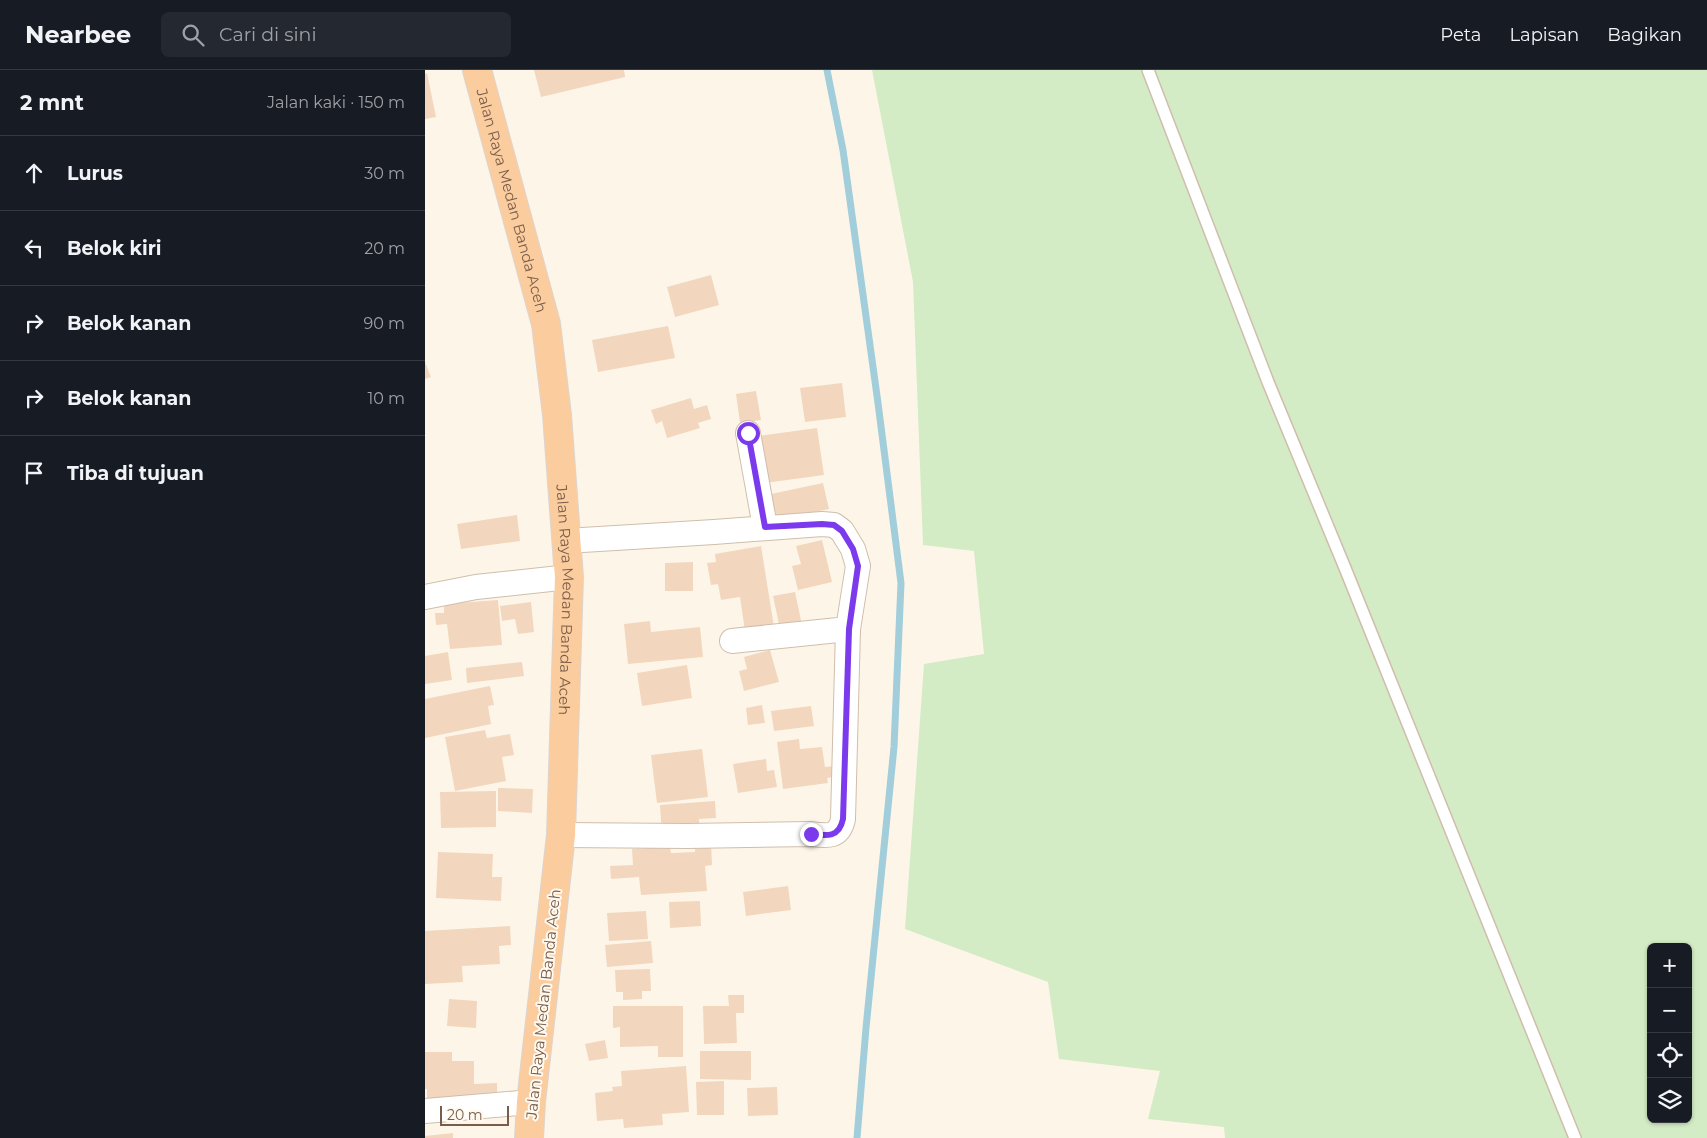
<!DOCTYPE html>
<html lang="id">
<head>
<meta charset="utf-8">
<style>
	:root { --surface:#171b24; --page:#242831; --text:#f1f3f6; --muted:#9ea1a6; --line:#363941 }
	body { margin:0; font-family:Montserrat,sans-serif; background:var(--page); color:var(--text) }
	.controls { position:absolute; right:15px; bottom:15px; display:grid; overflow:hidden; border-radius:8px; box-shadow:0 1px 4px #0004 }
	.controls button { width:45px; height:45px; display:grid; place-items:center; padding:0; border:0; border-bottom:1px solid var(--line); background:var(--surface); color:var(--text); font:25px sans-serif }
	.scale { position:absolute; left:15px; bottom:12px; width:69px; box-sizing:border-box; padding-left:5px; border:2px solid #785d4a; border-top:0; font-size:14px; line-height:18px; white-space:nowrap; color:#785d4a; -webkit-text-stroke:4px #fff9ef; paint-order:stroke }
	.stop { position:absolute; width:15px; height:15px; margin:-11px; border:4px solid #7c3aed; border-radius:50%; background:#fff }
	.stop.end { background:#7c3aed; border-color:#fff; box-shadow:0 1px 5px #0008 }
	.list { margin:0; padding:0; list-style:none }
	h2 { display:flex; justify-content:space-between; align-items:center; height:65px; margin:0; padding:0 20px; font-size:21px }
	h2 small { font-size:16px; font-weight:400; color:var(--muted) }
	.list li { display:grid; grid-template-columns:32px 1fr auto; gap:15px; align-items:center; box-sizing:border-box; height:75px; padding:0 20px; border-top:1px solid var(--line) }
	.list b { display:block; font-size:19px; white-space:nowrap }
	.list em { font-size:16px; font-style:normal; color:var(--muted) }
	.icon { flex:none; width:28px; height:28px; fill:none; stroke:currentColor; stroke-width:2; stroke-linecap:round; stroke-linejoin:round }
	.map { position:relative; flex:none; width:1282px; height:1068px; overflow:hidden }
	header { display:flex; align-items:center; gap:30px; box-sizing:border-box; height:70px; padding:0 25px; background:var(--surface); border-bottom:1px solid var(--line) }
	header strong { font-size:24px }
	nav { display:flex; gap:28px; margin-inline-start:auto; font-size:18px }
	.search { width:350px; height:45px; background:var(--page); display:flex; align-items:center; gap:12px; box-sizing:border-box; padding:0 18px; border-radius:8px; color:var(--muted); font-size:19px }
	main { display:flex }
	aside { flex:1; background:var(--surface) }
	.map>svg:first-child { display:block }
	.green { fill:#d3ecc5; fill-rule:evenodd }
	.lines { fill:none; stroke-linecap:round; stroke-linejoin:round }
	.stream { stroke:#a1ceda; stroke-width:7 }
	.building { fill:#f3d6be }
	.service-casing { stroke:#cfbeac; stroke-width:14 }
	.minor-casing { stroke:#cfbeac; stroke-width:26 }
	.trunk-casing { stroke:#dcd5d0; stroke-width:30 }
	.service { stroke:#fff; stroke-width:11 }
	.minor { stroke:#fff; stroke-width:24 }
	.trunk { stroke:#fbcc9e; stroke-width:28 }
	.route { stroke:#7c3aed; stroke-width:6 }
	.labels { text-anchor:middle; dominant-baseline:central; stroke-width:4; stroke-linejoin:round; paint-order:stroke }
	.street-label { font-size:15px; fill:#785d4a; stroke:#fff9ef }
</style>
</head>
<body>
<header>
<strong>Nearbee</strong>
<div class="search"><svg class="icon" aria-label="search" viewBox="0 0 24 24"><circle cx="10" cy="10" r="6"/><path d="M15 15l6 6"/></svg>Cari di sini</div>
<nav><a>Peta</a><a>Lapisan</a><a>Bagikan</a></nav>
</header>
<main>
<aside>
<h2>2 mnt<small>Jalan kaki · 150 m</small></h2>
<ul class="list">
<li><svg class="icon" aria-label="ahead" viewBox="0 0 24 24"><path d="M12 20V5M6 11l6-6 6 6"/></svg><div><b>Lurus</b></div><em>30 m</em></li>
<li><svg class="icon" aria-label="left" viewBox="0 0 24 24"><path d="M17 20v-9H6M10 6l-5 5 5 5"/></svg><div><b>Belok kiri</b></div><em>20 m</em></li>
<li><svg class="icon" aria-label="right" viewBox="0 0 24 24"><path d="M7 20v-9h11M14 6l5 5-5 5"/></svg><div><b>Belok kanan</b></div><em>90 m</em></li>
<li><svg class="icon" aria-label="right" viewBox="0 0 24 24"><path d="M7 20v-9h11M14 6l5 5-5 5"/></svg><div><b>Belok kanan</b></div><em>10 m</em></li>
<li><svg class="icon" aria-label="arrive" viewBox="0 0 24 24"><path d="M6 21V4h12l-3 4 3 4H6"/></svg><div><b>Tiba di tujuan</b></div></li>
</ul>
</aside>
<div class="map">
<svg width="1282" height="1068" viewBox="0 0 1282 1068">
	<rect width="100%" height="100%" fill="#fdf6e8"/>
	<path class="green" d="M447 0H1282V1068H800L799 1057 723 1049 735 1001 634 989 623 912 480 859 499 594 559 584 549 481 498 475 488 212ZM1226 877H1263V1049H1226Z"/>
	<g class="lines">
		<path class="stream" d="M402 0 418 80 453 333 476 513 469 677 441 958 432 1068"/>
	</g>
	<g class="building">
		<path d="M109 0H199L200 7 116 27Z"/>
		<path d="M2 3 11 47 0 49V4Z"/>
		<path d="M286 205 294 235 250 247 242 217Z"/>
		<path d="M243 256 250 288 173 302 167 270Z"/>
		<path d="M0 292 6 307 0 309Z"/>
		<path d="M417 313 421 347 380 352 375 318Z"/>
		<path d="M331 321 336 350 315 353 311 324Z"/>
		<path d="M266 328 269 339 282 335 286 349 273 353 275 358 242 368 237 351 231 354 226 340Z"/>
		<path d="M392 358 399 405 340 413 333 366Z"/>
		<path d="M398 413 404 439 352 450 346 424Z"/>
		<path d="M92 445 95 471 36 479 32 454Z"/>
		<path d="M397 470 407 512 373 520 367 496 376 494 371 476Z"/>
		<path d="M336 476 349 557 320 561 315 527 296 530 293 514 286 515 282 493 291 492 290 484Z"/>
		<path d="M268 492V521H240V493Z"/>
		<path d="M370 522 377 555 355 559 348 526Z"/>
		<path d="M73 530 77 575 25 579 22 554 11 555 10 543H19V534Z"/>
		<path d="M106 532 109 562 93 564 90 549 77 551 75 536Z"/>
		<path d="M225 551 226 562 275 557 278 587 203 594 199 554Z"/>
		<path d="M345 580 354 612 319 621 314 601 322 599 319 587Z"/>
		<path d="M23 582 27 610 0 614V586Z"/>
		<path d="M97 592 99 606 42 613 41 598Z"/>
		<path d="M262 595 267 628 217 636 212 603Z"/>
		<path d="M65 616 69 635 63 636 66 654 0 668V629Z"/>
		<path d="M337 635 340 653 323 655 321 638Z"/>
		<path d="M386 636 389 656 349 661 346 641Z"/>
		<path d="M60 660 62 668 85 664 89 685 77 687 81 711 30 721 20 667Z"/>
		<path d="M374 669 375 679 397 677 400 697 418 695 419 705 402 708 403 713 358 719 352 672Z"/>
		<path d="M277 679 283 727 232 733 226 685Z"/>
		<path d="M341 689 342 701 349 700 352 717 313 723 308 694Z"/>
		<path d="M73 718 108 719 107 743 73 741Z"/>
		<path d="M71 721V757L16 758 15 722Z"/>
		<path d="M290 731 291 748 274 749 275 762 237 765 235 735Z"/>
		<path d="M270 773H286L287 795 280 796 282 821 216 825 214 807 186 809 185 796 208 795 207 779 245 777 246 783 270 782Z"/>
		<path d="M13 782 68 784 67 807H77L76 831 11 828Z"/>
		<path d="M363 816 366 840 321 846 318 822Z"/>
		<path d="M275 831 276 856 245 858 244 832Z"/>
		<path d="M221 841 223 869 184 871 182 843Z"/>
		<path d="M85 856 86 875 74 876 75 894 37 896 38 912 0 914V861Z"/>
		<path d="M226 871 228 893 182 897 180 875Z"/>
		<path d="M225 899 226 921H217V929L198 930V922H191L190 900Z"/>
		<path d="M303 925H319V943H311L312 973 279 974 278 936H304Z"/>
		<path d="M24 929 52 931 51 958 22 956Z"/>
		<path d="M188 936H258V987H233V976L195 977V957L188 958Z"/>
		<path d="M180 970 183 988 164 991 160 974Z"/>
		<path d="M275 981H326V1010L275 1009Z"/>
		<path d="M0 982H27V991H49V1014L72 1013V1031L2 1032V1019H0Z"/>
		<path d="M261 996 264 1042 237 1044 238 1055 199 1058 198 1049 172 1051 170 1023 188 1021 187 1017 197 1016 196 1001Z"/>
		<path d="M299 1011V1045H272L271 1012Z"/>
		<path d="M352 1017 353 1045 323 1046 322 1018Z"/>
		<path d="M28 1063V1068H0V1066Z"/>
	</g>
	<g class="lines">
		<g class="service-casing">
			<path id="service" d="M723 0 843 312 920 498 1150 1068"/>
		</g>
		<g class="minor-casing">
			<g id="minor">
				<path d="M323 363 340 457"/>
				<path d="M141 471 289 462 397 454 409 455 417 461 428 479 433 496 423 559 307 571"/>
				<path d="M0 527 51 517 144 507"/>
				<path d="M136 765 262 766 386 764C402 766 414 768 418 749L423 559"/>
				<path d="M0 1041 106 1032"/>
			</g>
		</g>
		<g class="trunk-casing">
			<g id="trunk">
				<path id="s1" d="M52 0 121 254 132 345 144 507 136 765 106 1032 104 1068"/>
			</g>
		</g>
		<use href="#service" class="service"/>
		<use href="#minor" class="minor"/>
		<use href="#trunk" class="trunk"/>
	</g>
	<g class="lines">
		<path class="route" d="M323 363 340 457 397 454 409 455 417 461 428 479 433 496 424 559 418 749C414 768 402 766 386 764"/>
	</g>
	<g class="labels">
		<g class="street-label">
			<text stroke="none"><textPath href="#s1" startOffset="135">Jalan Raya Medan Banda Aceh</textPath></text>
			<text stroke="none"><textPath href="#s1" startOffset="540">Jalan Raya Medan Banda Aceh</textPath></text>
			<text transform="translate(118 934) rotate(-84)">Jalan Raya Medan Banda Aceh</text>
		</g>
	</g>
</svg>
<div class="controls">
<button>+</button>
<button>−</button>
<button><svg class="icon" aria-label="locate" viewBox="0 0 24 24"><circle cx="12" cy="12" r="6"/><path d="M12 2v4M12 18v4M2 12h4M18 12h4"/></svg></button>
<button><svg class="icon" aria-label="layers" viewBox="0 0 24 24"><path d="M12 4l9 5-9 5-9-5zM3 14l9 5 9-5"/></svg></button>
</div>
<div class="scale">20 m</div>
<div class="stop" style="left:323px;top:363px"></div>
<div class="stop end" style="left:386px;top:764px"></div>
</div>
</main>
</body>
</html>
